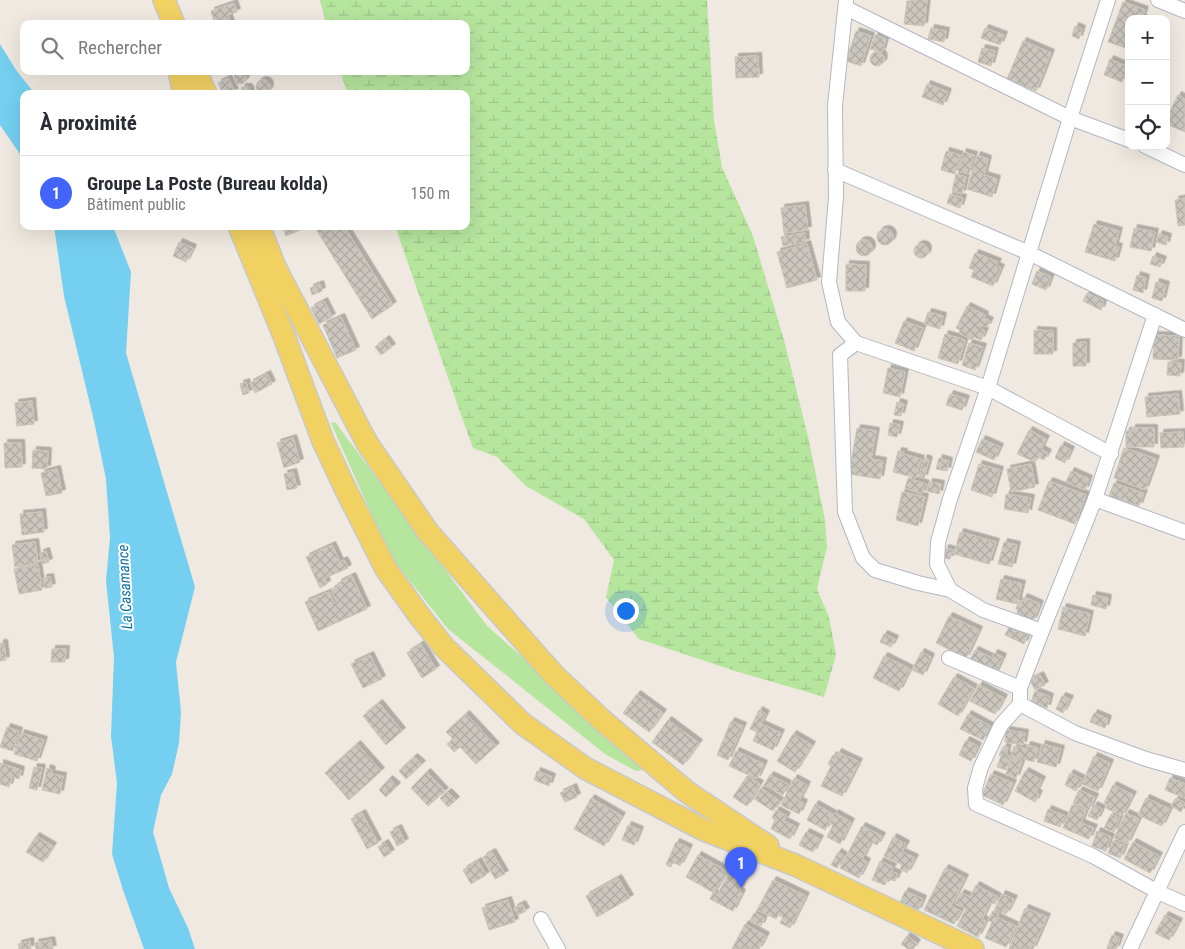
<!DOCTYPE html>
<html lang="fr">
<head>
<meta charset="utf-8">
<style>
	:root { --surface:#fff; --page:#f7f7f7; --text:#2b2b33; --muted:#7c7c81; --line:#e1e1e2; --accent:#4264fb }
	body { margin:0; font-family:"Roboto Condensed",sans-serif; background:var(--page); color:var(--text) }
	.controls { position:absolute; right:15px; top:15px; display:grid; overflow:hidden; border-radius:10px; box-shadow:0 5px 20px #0002 }
	.controls button { width:45px; height:45px; display:grid; place-items:center; padding:0; border:0; border-bottom:1px solid var(--line); background:var(--surface); color:var(--text); font:25px sans-serif }
	.you { position:absolute; left:625px; top:610px; width:18px; height:18px; margin:-12px; border:4px solid #fff; border-radius:50%; background:#1a73e8; box-shadow:0 0 0 8px #1a73e833 }
	.badge { display:grid; place-items:center; width:32px; height:32px; border-radius:50%; background:var(--accent); color:#fff; font-size:16px; font-weight:700 }
	.pin { position:absolute; translate:-50% -41px; filter:drop-shadow(0 1px 2px #0008) }
	.pin::after { content:''; position:absolute; top:26px; width:18px; height:15px; background:inherit; clip-path:polygon(0 0,100% 0,50% 100%) }
	.list { margin:0; padding:0; list-style:none }
	h2 { display:flex; justify-content:space-between; align-items:center; height:65px; margin:0; padding:0 20px; font-size:21px }
	h2 small { font-size:16px; font-weight:400; color:var(--muted) }
	.list li { display:grid; grid-template-columns:32px 1fr auto; gap:15px; align-items:center; box-sizing:border-box; height:75px; padding:0 20px; border-top:1px solid var(--line) }
	.list b { display:block; font-size:19px; white-space:nowrap }
	.list p { margin:0; font-size:16px; white-space:nowrap; color:var(--muted) }
	.list em { font-size:16px; font-style:normal; color:var(--muted) }
	.icon { flex:none; width:28px; height:28px; fill:none; stroke:currentColor; stroke-width:2; stroke-linecap:round; stroke-linejoin:round }
	.map { position:relative; flex:none; width:1185px; height:949px; overflow:hidden }
	.search { position:absolute; background:var(--surface); box-shadow:0 5px 20px #0002; left:20px; top:20px; width:450px; height:55px; display:flex; align-items:center; gap:12px; box-sizing:border-box; padding:0 18px; border-radius:10px; color:var(--muted); font-size:19px }
	.panel { position:absolute; background:var(--surface); box-shadow:0 5px 20px #0002; left:20px; top:90px; width:450px; height:140px; border-radius:10px }
	.map>svg:first-child { display:block }
	.wetland { fill:url(#wetland-marsh) }
	.park { fill:#b6e59e }
	.water { fill:#75cff0 }
	.building { fill:url(#building-cross-hatch); stroke:#cbc5ba; filter:url(#shadow) }
	.lines { fill:none; stroke-linecap:round; stroke-linejoin:round }
	.street-casing { stroke:#b4b7c1; stroke-width:16 }
	.primary-casing { stroke:#c9c9c9; stroke-width:24 }
	.street { stroke:#fff; stroke-width:14 }
	.primary { stroke:#f2d163; stroke-width:21 }
	.labels { text-anchor:middle; dominant-baseline:central; stroke-width:4; stroke-linejoin:round; paint-order:stroke }
	.water-label { font-size:15px; font-style:italic; fill:#0d6fa3; stroke:#fff }
</style>
</head>
<body>
<div class="map">
<svg width="1185" height="949" viewBox="0 0 1185 949">
	<defs>
		<pattern id="wetland-marsh" width="20" height="14" patternUnits="userSpaceOnUse" patternTransform="scale(1.25)"><rect width="20" height="14" fill="#b6e59e"/><path d="M1 5h8M5 5V1M11 12h8M15 12V8" fill="none" stroke="#9dc588"/></pattern>
		<pattern id="building-cross-hatch" width="8" height="8" patternUnits="userSpaceOnUse" patternTransform="scale(1.25)"><rect width="8" height="8" fill="#cbc7bf"/><path d="M0 0l8 8M0 8l8-8" fill="none" stroke="#afaba4"/></pattern>
		<filter id="shadow"><feDropShadow dx="3.5" dy="-3.5" stdDeviation="0" flood-color="#0004"/></filter>
	</defs>
	<rect width="100%" height="100%" fill="#efe9e1"/>
	<path class="wetland" d="M320 0H707L714 121 722 167 753 236 784 340 809 441 825 520 827 547 817 589 829 617 836 655 824 697 732 670 639 639 606 597 614 560 584 519 526 486 497 457 473 448 460 412 395 226H466V94H348L340 71H466V24H326Z"/>
	<path class="park" d="M335 422 487 626 650 769 636 771 605 754 448 629 390 556 331 423Z"/>
	<g class="water">
		<path d="M0 44 16 70 35 94H24V160L0 125Z"/>
		<path d="M54 226H113L114 229 131 272 126 353 195 587 176 662 181 712 179 743 172 774 161 795 153 832 169 888 188 928 195 949H144L123 890 112 854 117 783 111 736 114 657 106 581 110 538 106 479 94 421 64 296Z"/>
	</g>
	<g class="building">
		<path d="M916 0H927L924 26 904 24 907 1H915Z"/>
		<path d="M1123 2 1145 10 1142 18 1145 19H1129V49L1108 42Z"/>
		<path d="M234 3 237 12 228 15 231 24H215L211 11Z"/>
		<path d="M1075 26 1082 29 1079 39 1072 36Z"/>
		<path d="M931 28 946 31 944 42 928 39Z"/>
		<path d="M985 28 1004 35 1000 45 981 38Z"/>
		<path d="M856 31 871 36 861 66 846 61Z"/>
		<path d="M875 35 886 39 882 52 870 49Z"/>
		<path d="M1023 41 1051 53 1036 91 1007 79Z"/>
		<path d="M982 48 995 51 991 66 978 62Z"/>
		<circle cx="877" cy="59" r="7"/>
		<path d="M758 56 759 77 736 78 735 57Z"/>
		<path d="M1110 59 1128 67 1122 82 1104 75Z"/>
		<circle cx="240" cy="78" r="6"/>
		<path d="M228 78 235 92 223 94 218 83Z"/>
		<circle cx="263" cy="87" r="7"/>
		<path d="M927 84 948 92 943 105 922 97Z"/>
		<path d="M242 87H248L250 89 251 94H240Z"/>
		<path d="M1178 95 1185 99V132L1166 124V120Z"/>
		<path d="M946 151 960 155 955 174 941 170Z"/>
		<path d="M963 152 974 155 969 174 958 171Z"/>
		<path d="M977 155 988 159 984 175 997 179 992 197 967 189Z"/>
		<path d="M956 174 966 177 962 194 952 191Z"/>
		<path d="M950 194 963 198 960 208 947 203Z"/>
		<path d="M1185 198V225L1178 226 1175 200Z"/>
		<path d="M805 205 808 230 784 233 781 208Z"/>
		<path d="M1094 224 1119 231 1115 246 1119 247 1115 261 1085 252Z"/>
		<path d="M282 226H304L305 228 286 236Z"/>
		<path d="M314 226H344L393 305 372 319Z"/>
		<path d="M1134 228 1155 232 1151 251 1130 247Z"/>
		<circle cx="885" cy="237" r="8"/>
		<path d="M805 233 806 242 783 246 781 237Z"/>
		<path d="M1159 234 1168 237 1166 245 1156 242Z"/>
		<circle cx="864" cy="248" r="8"/>
		<path d="M179 242 193 248 186 262 173 256Z"/>
		<path d="M807 244 817 280 787 288 777 252Z"/>
		<circle cx="921" cy="251" r="7"/>
		<path d="M975 253 998 262 996 266 1001 268 993 286 971 277 974 270 969 268Z"/>
		<path d="M1153 256 1163 260 1160 267 1150 264Z"/>
		<path d="M846 264 866 265 865 291H846Z"/>
		<path d="M1037 271 1051 277 1046 290 1032 284Z"/>
		<path d="M1137 275 1146 278 1143 293 1133 290Z"/>
		<path d="M1156 282 1166 285 1162 301 1152 298Z"/>
		<path d="M320 284 322 291 312 295 310 288Z"/>
		<path d="M1087 293 1104 301 1101 310 1083 301Z"/>
		<path d="M324 301 332 317 319 324 311 308Z"/>
		<path d="M967 306 985 315 984 318 990 321 987 327 982 325 980 328 985 331 981 340 973 337 972 340 959 333 960 330 956 328Z"/>
		<path d="M928 312 943 316 940 329 924 324Z"/>
		<path d="M341 317 356 350 337 358 323 325Z"/>
		<path d="M904 321 923 328 914 351 895 343Z"/>
		<path d="M1034 330 1053 331V354H1034Z"/>
		<path d="M945 334 965 340 958 364 938 358Z"/>
		<path d="M1154 335 1179 336 1178 360 1153 359Z"/>
		<path d="M386 339 392 347 381 355 375 347Z"/>
		<path d="M1086 342V366H1073V343Z"/>
		<path d="M969 343 983 347 975 370 962 365Z"/>
		<path d="M1168 362 1181 363 1180 376 1167 375Z"/>
		<path d="M888 368 905 372 900 397 883 393Z"/>
		<path d="M267 374 272 384 255 393 250 383Z"/>
		<path d="M246 382 249 393 243 395 240 384Z"/>
		<path d="M950 394 966 399 962 410 946 405Z"/>
		<path d="M1178 394 1180 414 1147 417 1145 397Z"/>
		<path d="M32 401 34 424 17 426 15 403Z"/>
		<path d="M897 402 904 404 901 416 894 415Z"/>
		<path d="M890 423 900 425 897 437 888 435Z"/>
		<path d="M857 428 876 431 871 459 883 461 880 479 849 474Z"/>
		<path d="M1132 428H1154V447H1126V431H1132Z"/>
		<path d="M1029 430 1046 439 1041 449 1048 453 1044 460 1038 457 1035 462 1017 454Z"/>
		<path d="M1183 432 1184 447 1161 448 1160 433Z"/>
		<path d="M293 438 300 462 284 468 277 443Z"/>
		<path d="M982 439 1000 447 994 460 976 452Z"/>
		<path d="M4 443H21L22 467 5 468Z"/>
		<path d="M1061 445 1071 450 1065 463 1055 458Z"/>
		<path d="M1124 448 1156 459 1145 490 1114 478Z"/>
		<path d="M33 450 48 451 47 469 32 468Z"/>
		<path d="M898 451 904 452 903 454 921 459 916 478 893 472Z"/>
		<path d="M924 458 929 460 924 478 919 477Z"/>
		<path d="M939 458 949 461 947 471 936 469Z"/>
		<path d="M979 464 1000 470 992 497 971 490Z"/>
		<path d="M1031 464 1035 487 1011 492 1007 469Z"/>
		<path d="M57 469 62 493 46 496 41 473Z"/>
		<path d="M1071 471 1089 479 1085 490 1066 482Z"/>
		<path d="M293 472 297 488 287 490 284 474Z"/>
		<path d="M908 478 926 484 922 494 905 488Z"/>
		<path d="M1049 481 1086 495 1075 524 1038 510Z"/>
		<path d="M929 482 941 484 939 494 927 491Z"/>
		<path d="M1114 483 1144 493 1139 506 1109 496Z"/>
		<path d="M902 492 925 497 918 526 896 520Z"/>
		<path d="M1006 494 1031 498 1028 513 1004 509Z"/>
		<path d="M42 512 44 532 22 535 20 514Z"/>
		<path d="M960 532 996 542 989 564 954 554Z"/>
		<path d="M35 542 38 563 15 567 12 545Z"/>
		<path d="M1004 542 1017 545 1012 567 998 564Z"/>
		<path d="M332 545 340 562 344 560 348 568 325 578 327 584 320 588 306 557Z"/>
		<path d="M945 548 953 550 950 559 943 558Z"/>
		<path d="M46 551 49 562 42 564 40 553Z"/>
		<path d="M38 565 42 590 19 594 14 569Z"/>
		<path d="M352 576 367 609 318 631 305 602 329 592 334 603 337 602 331 590 339 586 338 583Z"/>
		<path d="M50 577 52 587 45 588 43 578Z"/>
		<path d="M1001 579 1022 584 1017 604 996 599Z"/>
		<path d="M1093 595 1108 598 1106 609 1091 605Z"/>
		<path d="M1024 597 1040 604 1033 621 1017 614 1018 610 1016 609 1019 601 1021 602Z"/>
		<path d="M1063 607 1090 614 1085 636 1058 629Z"/>
		<path d="M949 616 979 630 966 658 936 643Z"/>
		<path d="M1009 627 1028 635 1024 644 1005 635Z"/>
		<path d="M884 634 895 639 891 647 880 642Z"/>
		<path d="M0 643H4L6 660 0 661Z"/>
		<path d="M421 644 436 669 422 678 407 653Z"/>
		<path d="M52 649H66L65 662H51Z"/>
		<path d="M975 650 992 658 994 653 1003 657 995 674 969 662Z"/>
		<path d="M921 652 931 657 923 675 912 670Z"/>
		<path d="M370 655 382 679 363 688 351 664Z"/>
		<path d="M884 656 910 669 899 691 873 678Z"/>
		<path d="M1040 675 1045 685 1035 690 1030 680Z"/>
		<path d="M954 677 974 688 958 716 938 704Z"/>
		<path d="M979 685 1004 698 995 714 970 701Z"/>
		<path d="M1035 691 1050 697 1047 708 1031 702Z"/>
		<path d="M637 694 663 713 649 732 623 713Z"/>
		<path d="M1062 696 1070 699 1063 713 1056 709Z"/>
		<path d="M379 703 402 731 386 745 363 716Z"/>
		<path d="M759 710 766 714 761 724 781 733 773 750 753 741 757 732 750 729Z"/>
		<path d="M1094 713 1108 719 1105 728 1090 722Z"/>
		<path d="M466 714 496 746 476 764 460 747 454 752 447 744 453 739 446 732Z"/>
		<path d="M968 714 990 726 983 740 960 729Z"/>
		<path d="M668 720 699 743 683 765 652 742Z"/>
		<path d="M731 721 743 726 728 760 717 755Z"/>
		<path d="M7 727 19 731 13 751 0 747Z"/>
		<path d="M1006 730 1025 733 1023 745 1005 742Z"/>
		<path d="M21 733 44 740 37 761 14 754Z"/>
		<path d="M793 734 812 745 795 772 777 761Z"/>
		<path d="M966 740 978 746 971 761 959 755Z"/>
		<path d="M357 744 381 771 349 800 325 773Z"/>
		<path d="M1042 744 1061 749 1056 767 1037 762Z"/>
		<path d="M1027 745 1038 748 1034 762 1011 755 1014 746 1026 749Z"/>
		<path d="M1004 746 1008 747 1006 755 1010 756 1006 770 997 767 1001 756 999 755Z"/>
		<path d="M736 751 764 764 757 779 729 766Z"/>
		<path d="M838 752 859 762 842 796 821 786 831 766 828 764 833 755 836 757Z"/>
		<path d="M1094 756 1110 763 1098 791 1082 784Z"/>
		<path d="M414 757 422 764 406 779 399 771Z"/>
		<path d="M1012 757 1022 761 1016 778 1006 774Z"/>
		<path d="M0 763 21 770 19 779 12 777 9 787 0 784Z"/>
		<path d="M34 767 42 768 37 790 29 788Z"/>
		<path d="M47 768 52 770 51 774 63 776 60 794 42 790Z"/>
		<path d="M537 771 552 777 549 786 534 780Z"/>
		<path d="M1025 771 1042 780 1036 792 1039 794 1035 802 1015 791Z"/>
		<path d="M427 772 445 791 428 806 411 788Z"/>
		<path d="M1070 773 1082 779 1076 791 1065 785Z"/>
		<path d="M991 774 1013 783 1003 805 982 795Z"/>
		<path d="M770 775 788 784 783 795 764 785Z"/>
		<path d="M747 776 760 784 747 806 733 797Z"/>
		<path d="M794 778 807 785 799 801 804 803 799 814 781 805Z"/>
		<path d="M1170 778 1185 784V798L1165 790Z"/>
		<path d="M389 779 397 786 386 797 379 790Z"/>
		<path d="M1113 785 1133 795 1122 816 1106 808 1107 805 1104 803Z"/>
		<path d="M573 787 577 797 565 802 560 793Z"/>
		<path d="M761 788 780 801 773 811 754 799Z"/>
		<path d="M1079 790 1095 797 1089 810 1073 803Z"/>
		<path d="M448 792 456 800 448 807 440 798Z"/>
		<path d="M591 798 622 816 604 846 574 829Z"/>
		<path d="M1146 798 1170 809 1162 826 1138 815Z"/>
		<path d="M1176 798 1185 803 1181 812 1171 806Z"/>
		<path d="M815 804 833 814 825 830 807 820Z"/>
		<path d="M1072 805 1086 811 1081 823 1094 828 1089 839 1063 828Z"/>
		<path d="M1094 805 1102 809 1097 820 1088 816Z"/>
		<path d="M1048 809 1065 816 1060 827 1044 821Z"/>
		<path d="M776 810 787 816 784 821 796 827 790 839 771 829 775 820 772 818Z"/>
		<path d="M362 813 378 843 367 849 351 819Z"/>
		<path d="M835 813 851 822 840 844 827 837 833 825 829 823Z"/>
		<path d="M1126 813 1139 819 1127 844 1114 838Z"/>
		<path d="M1111 814 1120 818 1114 832 1104 828Z"/>
		<path d="M628 825 640 830 634 845 622 840Z"/>
		<path d="M862 826 882 836 877 845 871 842 862 859 867 862 859 878 840 868Z"/>
		<path d="M398 828 405 842 397 846 390 832Z"/>
		<path d="M1097 831 1111 837 1106 851 1092 846Z"/>
		<path d="M806 832 820 839 813 852 799 845Z"/>
		<path d="M36 836 53 846 43 862 26 852Z"/>
		<path d="M893 837 906 844 902 852 915 858 907 873 900 869 902 865 884 856Z"/>
		<path d="M1113 841 1125 846 1120 858 1108 853Z"/>
		<path d="M676 842 689 848 680 866 673 862 671 867 666 865Z"/>
		<path d="M1133 842 1159 856 1150 873 1124 859Z"/>
		<path d="M385 843 391 853 384 857 378 847Z"/>
		<path d="M492 852 505 874 495 879 483 857Z"/>
		<path d="M838 852 844 856 837 868 831 865Z"/>
		<path d="M698 855 727 871 714 893 686 877Z"/>
		<path d="M478 861 486 875 471 884 463 870Z"/>
		<path d="M880 861 893 867 891 871 898 874 895 881 888 879 885 885 872 880Z"/>
		<path d="M734 864 749 872 739 891 742 893 733 911 710 899 713 893 717 895Z"/>
		<path d="M945 868 965 878 951 906 961 911 954 924 924 910Z"/>
		<path d="M618 878 630 898 597 917 586 896Z"/>
		<path d="M773 880 806 896 790 928 780 923 783 917 778 915 776 919 757 910Z"/>
		<path d="M976 885 998 897 995 904 990 902 982 919 986 921 978 937 957 926 966 909 955 904 961 893 970 897Z"/>
		<path d="M905 891 923 899 918 911 900 903Z"/>
		<path d="M1002 894 1014 899 1006 914 995 909Z"/>
		<path d="M508 900 515 922 489 930 482 908Z"/>
		<path d="M522 904 526 911 518 915 514 908Z"/>
		<path d="M1025 908 1047 917 1033 949H1009Z"/>
		<path d="M993 911 999 913 997 917 1016 926 1006 947 985 938 992 922 988 920Z"/>
		<path d="M754 913 764 918 761 926 750 921Z"/>
		<path d="M1165 915 1179 922 1169 940 1155 933Z"/>
		<path d="M745 924 766 936 759 949H732Z"/>
		<path d="M1112 935 1120 938 1116 949H1108L1107 948Z"/>
		<path d="M907 936 917 943 913 949H908L901 944Z"/>
		<path d="M51 940 53 949H36L35 943Z"/>
		<path d="M30 941 31 949H19L18 944Z"/>
	</g>
	<g class="lines">
		<g class="street-casing">
			<g id="street">
				<path d="M846 0 835 106 836 197 829 282 838 322 856 343 988 388 1111 454"/>
				<path d="M1158 0 1185 11"/>
				<path d="M846 8 1070 118 1108 0"/>
				<path d="M1145 146 1185 165"/>
				<path d="M835 170 1029 253 1185 330"/>
				<path d="M856 343 840 355 845 512 863 558 875 570 918 583 950 590 983 610 1042 631"/>
				<path d="M1095 499 1185 532"/>
				<path d="M950 590 937 564 938 542 950 499 988 388 1070 118 1129 140"/>
				<path d="M949 658 1020 688V704L1075 733 1146 759 1185 770"/>
				<path d="M1020 688 1042 631 1095 499 1155 315"/>
				<path d="M1020 704 1001 725 981 767 975 788 976 804 1093 856 1158 892 1185 904"/>
				<path d="M541 919 558 949"/>
				<path d="M1130 949 1185 832"/>
			</g>
		</g>
		<g class="primary-casing">
			<g id="primary">
				<path d="M164 0 174 24"/>
				<path d="M179 71 184 94"/>
				<path d="M196 71 206 94"/>
				<path d="M239 226 284 336 323 441 345 488 386 569 418 614 444 647 523 724 585 768 704 830 795 865 973 949"/>
				<path d="M259 226 275 267 367 443 428 532 554 675 603 721 687 792 768 846"/>
			</g>
		</g>
		<use href="#street" class="street"/>
		<use href="#primary" class="primary"/>
	</g>
	<g class="labels">
		<g class="water-label">
			<text transform="translate(125 587) rotate(-93)">La Casamance</text>
		</g>
	</g>
</svg>
<div class="controls">
<button>+</button>
<button>−</button>
<button><svg class="icon" aria-label="locate" viewBox="0 0 24 24"><circle cx="12" cy="12" r="6"/><path d="M12 2v4M12 18v4M2 12h4M18 12h4"/></svg></button>
</div>
<div class="you"></div>
<div class="pin badge" style="left:741px;top:888px">1</div>
<div class="search"><svg class="icon" aria-label="search" viewBox="0 0 24 24"><circle cx="10" cy="10" r="6"/><path d="M15 15l6 6"/></svg>Rechercher</div>
<section class="panel">
<h2>À proximité<small></small></h2>
<ul class="list">
<li><span class="badge">1</span><div><b>Groupe La Poste (Bureau kolda)</b><p>Bâtiment public</p></div><em>150 m</em></li>
</ul>
</section>
</div>
</body>
</html>
